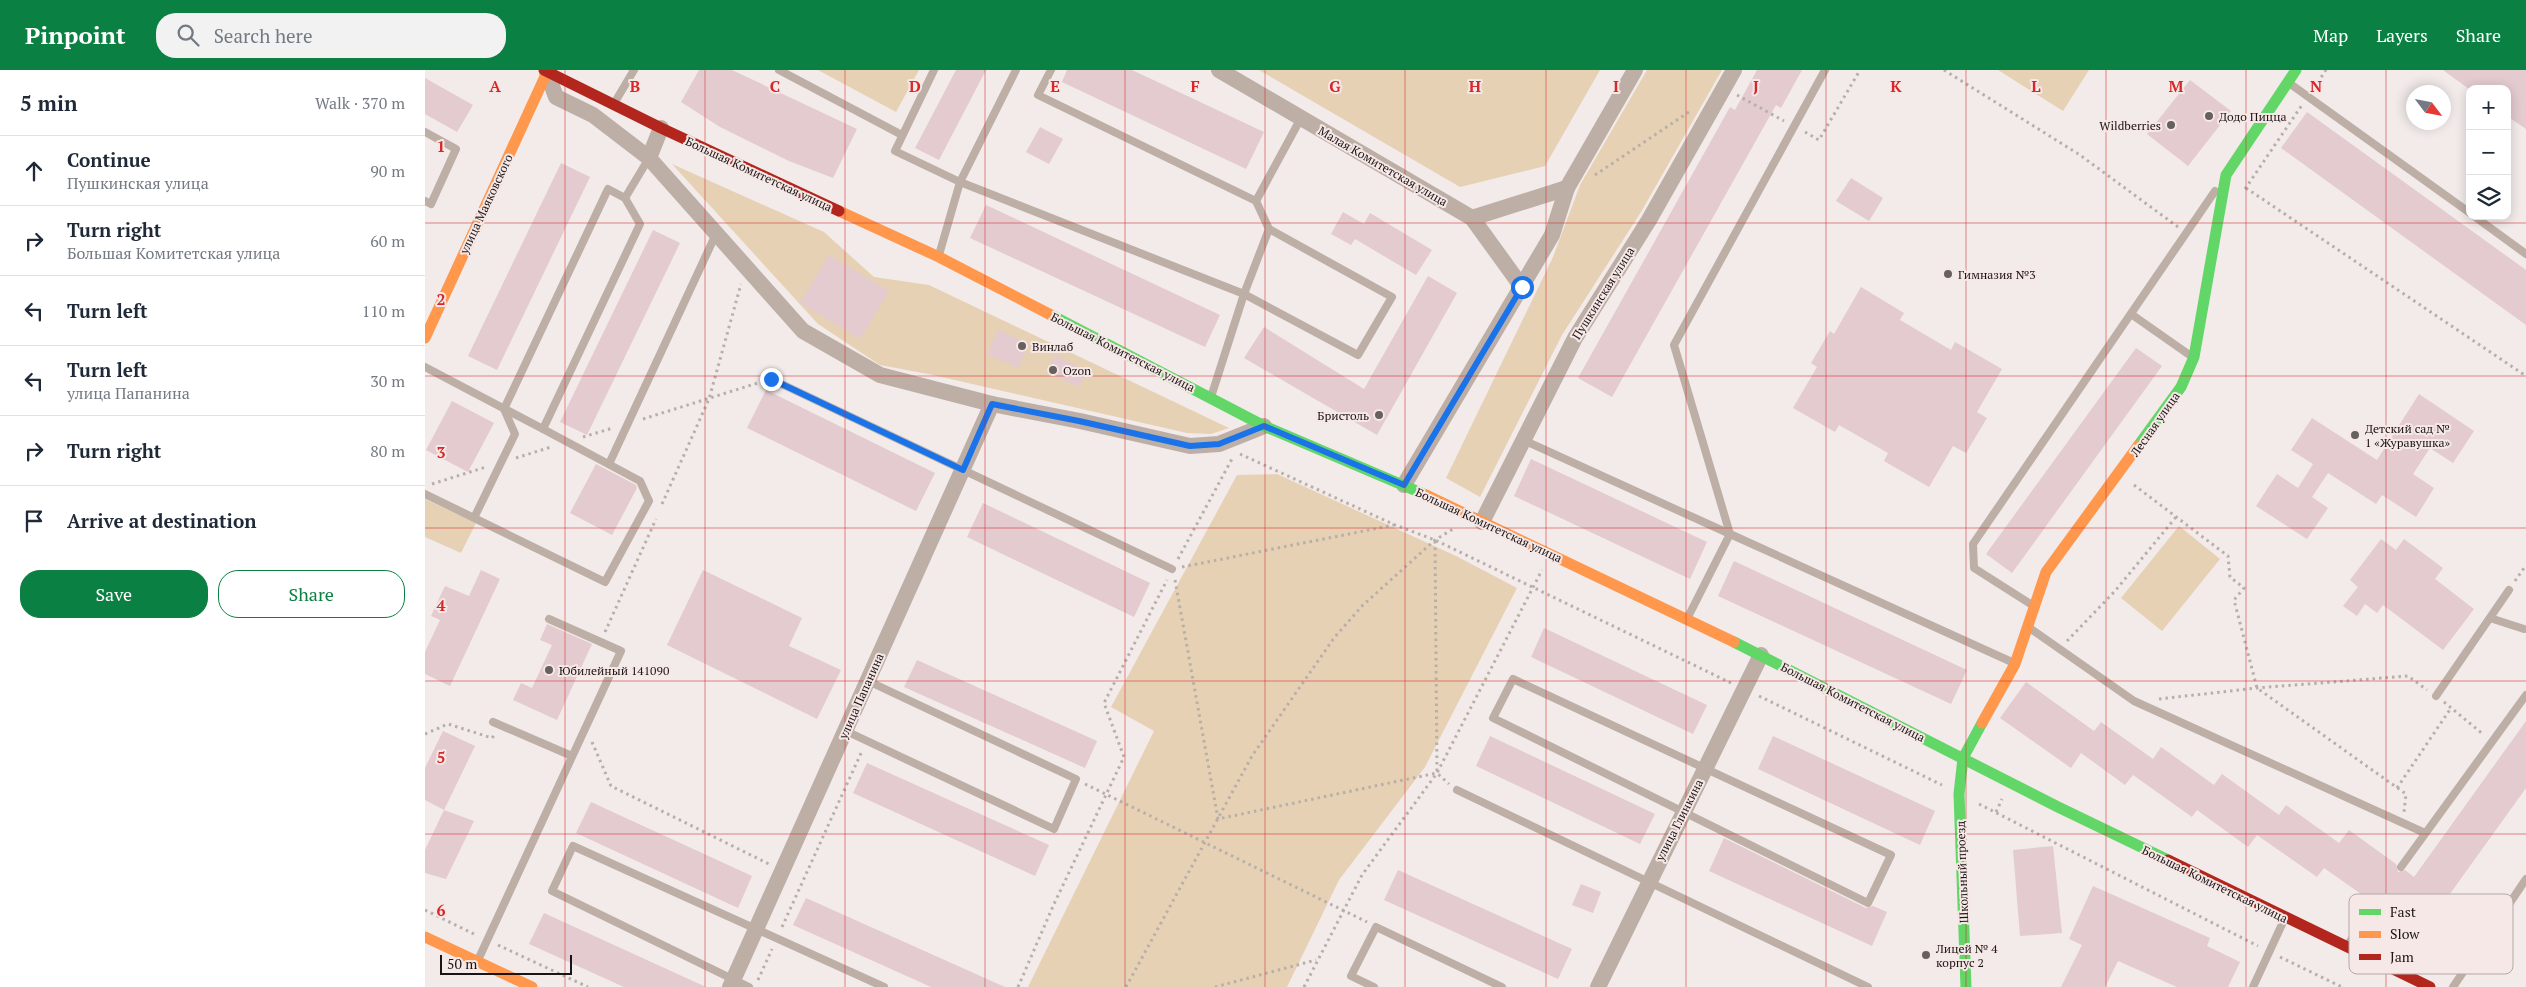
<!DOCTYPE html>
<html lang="en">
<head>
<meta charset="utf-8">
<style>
	:root { --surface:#fff; --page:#f2f2f3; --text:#1f2937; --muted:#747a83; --line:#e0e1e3; --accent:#0b8043 }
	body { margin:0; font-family:"PT Serif",serif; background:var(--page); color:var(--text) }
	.controls { position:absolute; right:15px; top:15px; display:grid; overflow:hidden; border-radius:10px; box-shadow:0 2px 12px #0003 }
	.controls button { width:45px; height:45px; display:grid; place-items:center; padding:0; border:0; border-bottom:1px solid var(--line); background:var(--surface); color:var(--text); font:25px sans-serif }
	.compass { position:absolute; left:1981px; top:15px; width:45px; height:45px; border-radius:50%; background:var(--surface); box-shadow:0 2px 12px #0003; rotate:122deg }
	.scale { position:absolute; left:15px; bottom:12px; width:132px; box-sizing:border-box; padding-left:5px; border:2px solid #1a1514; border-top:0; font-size:14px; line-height:18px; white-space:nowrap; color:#1a1514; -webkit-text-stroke:4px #f6e8e6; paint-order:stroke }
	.stop { position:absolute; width:15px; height:15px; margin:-11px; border:4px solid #1a73e8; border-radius:50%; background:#fff }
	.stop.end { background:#1a73e8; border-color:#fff; box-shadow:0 1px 5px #0008 }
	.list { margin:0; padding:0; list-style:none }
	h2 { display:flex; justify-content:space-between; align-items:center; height:65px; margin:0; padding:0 20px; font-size:21px }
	h2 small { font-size:16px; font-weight:400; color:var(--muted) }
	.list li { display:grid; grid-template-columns:32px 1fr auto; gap:15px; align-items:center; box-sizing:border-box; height:70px; padding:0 20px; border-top:1px solid var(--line) }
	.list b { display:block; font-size:19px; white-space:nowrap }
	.list p { margin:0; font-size:16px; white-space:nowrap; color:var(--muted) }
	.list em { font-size:16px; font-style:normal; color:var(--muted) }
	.actions { display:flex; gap:10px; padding:15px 20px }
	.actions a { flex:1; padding:11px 0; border:1px solid var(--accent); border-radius:20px; text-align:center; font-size:18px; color:var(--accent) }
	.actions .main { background:var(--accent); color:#fff }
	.icon { flex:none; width:28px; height:28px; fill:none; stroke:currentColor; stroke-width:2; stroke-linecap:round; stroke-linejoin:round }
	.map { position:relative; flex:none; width:2101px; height:917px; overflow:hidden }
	header { display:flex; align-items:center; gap:30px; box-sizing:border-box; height:70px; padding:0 25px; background:var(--accent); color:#fff }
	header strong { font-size:24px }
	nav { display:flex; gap:28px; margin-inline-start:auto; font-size:18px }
	.search { width:350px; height:45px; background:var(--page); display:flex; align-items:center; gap:12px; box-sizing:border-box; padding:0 18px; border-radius:20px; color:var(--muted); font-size:19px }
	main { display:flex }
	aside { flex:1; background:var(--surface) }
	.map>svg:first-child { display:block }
	.green { fill:#e6d1b5 }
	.building { fill:#e3cbd0 }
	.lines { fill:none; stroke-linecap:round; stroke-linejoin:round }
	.path { stroke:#b8afa9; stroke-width:3; stroke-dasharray:2.5 4; stroke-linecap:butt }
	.lane { stroke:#bdafa6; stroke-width:8 }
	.street { stroke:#bdafa6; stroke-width:16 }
	.fast { stroke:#63d668; stroke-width:11 }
	.slow { stroke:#ff974d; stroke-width:11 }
	.jam { stroke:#b3261e; stroke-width:11 }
	.route { stroke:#1a73e8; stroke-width:6 }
	.grid { fill:none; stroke:#d62828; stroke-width:1; stroke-opacity:0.55 }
	.poi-dot { fill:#66605f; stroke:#f6e8e6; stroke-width:2 }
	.labels { text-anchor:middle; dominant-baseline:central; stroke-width:4; stroke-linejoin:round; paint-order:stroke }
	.poi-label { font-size:12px; fill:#1a1514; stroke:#f6e8e6; text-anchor:start }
	.street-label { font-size:12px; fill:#1a1514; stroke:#f6e8e6 }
	.key { fill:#f6e8e6; stroke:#b4a9a7; stroke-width:1 }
	.key-label { font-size:14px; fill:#1a1514 }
	.grid-label { font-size:16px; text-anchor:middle; font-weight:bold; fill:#d62828; stroke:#f6e8e6; stroke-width:4; stroke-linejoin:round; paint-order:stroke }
</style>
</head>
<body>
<header>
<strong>Pinpoint</strong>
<div class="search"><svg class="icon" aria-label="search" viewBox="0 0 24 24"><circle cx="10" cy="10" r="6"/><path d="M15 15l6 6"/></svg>Search here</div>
<nav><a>Map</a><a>Layers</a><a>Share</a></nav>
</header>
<main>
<aside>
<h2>5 min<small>Walk · 370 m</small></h2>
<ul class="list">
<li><svg class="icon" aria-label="ahead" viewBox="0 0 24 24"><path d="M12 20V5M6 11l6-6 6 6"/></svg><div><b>Continue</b><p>Пушкинская улица</p></div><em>90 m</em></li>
<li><svg class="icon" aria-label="right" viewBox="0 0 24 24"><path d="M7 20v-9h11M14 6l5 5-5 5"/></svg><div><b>Turn right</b><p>Большая Комитетская улица</p></div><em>60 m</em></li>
<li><svg class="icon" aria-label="left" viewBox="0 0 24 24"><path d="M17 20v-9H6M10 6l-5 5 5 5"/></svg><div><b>Turn left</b></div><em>110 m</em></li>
<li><svg class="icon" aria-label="left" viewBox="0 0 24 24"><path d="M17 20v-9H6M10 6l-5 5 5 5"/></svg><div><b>Turn left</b><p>улица Папанина</p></div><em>30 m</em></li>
<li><svg class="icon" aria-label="right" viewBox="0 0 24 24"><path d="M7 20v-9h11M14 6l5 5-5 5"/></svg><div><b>Turn right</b></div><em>80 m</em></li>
<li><svg class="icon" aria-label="arrive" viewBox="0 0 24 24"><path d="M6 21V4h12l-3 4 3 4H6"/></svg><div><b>Arrive at destination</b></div></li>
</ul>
<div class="actions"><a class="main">Save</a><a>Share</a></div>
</aside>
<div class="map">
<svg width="2101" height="917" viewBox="0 0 2101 917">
	<rect width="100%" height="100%" fill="#f2ebea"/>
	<g class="green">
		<path d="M393 0H494L471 42Z"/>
		<path d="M834 0H1175L1120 96 1035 117Z"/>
		<path d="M1222 0H1297L1216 142 1137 265 1055 427 1021 408 1128 187 1155 115Z"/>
		<path d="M1573 0H1664L1638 41Z"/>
		<path d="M247 94 399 162 449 207 504 215 804 358 786 364 762 363 508 305 455 295 393 254Z"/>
		<path d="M852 404 1031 486 1092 518 1000 697 914 810 862 917H603L729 661 686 637 812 405Z"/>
		<path d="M0 429 51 453 36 483 0 467Z"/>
		<path d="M1754 456 1795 489 1737 561 1696 528Z"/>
	</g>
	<g class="building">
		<path d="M274 0H307L432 59 408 108 364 91 295 57 256 32Z"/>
		<path d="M531 0H561L514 90 490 78Z"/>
		<path d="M642 0H707L839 62 821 99 637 12Z"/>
		<path d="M1332 0H1377L1356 38 1351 35 1187 327 1153 308 1305 37 1310 40Z"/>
		<path d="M2018 0H2101V59L2082 46V19H2044Z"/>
		<path d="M0 8 48 35 32 62 0 44Z"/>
		<path d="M1765 10 1806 41 1763 96 1722 64Z"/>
		<path d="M1882 42 2101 200V255L1856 78Z"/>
		<path d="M615 57 638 69 624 94 601 82Z"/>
		<path d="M136 93 165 107 72 300 43 286Z"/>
		<path d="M1426 108 1458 128 1444 151 1411 131Z"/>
		<path d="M561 135 795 245 780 277 545 168Z"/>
		<path d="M918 142 939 154 945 143 1007 180 991 205 930 169 926 175 906 164Z"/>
		<path d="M228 160 255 173 162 365 135 352Z"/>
		<path d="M404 185 464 221 435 269 375 233Z"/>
		<path d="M1003 206 1032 223 952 365 819 288 839 257 939 319Z"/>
		<path d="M1436 217 1479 243 1475 250 1526 280 1530 272 1577 299 1552 342 1562 348 1541 383 1528 376 1504 417 1459 391 1463 383 1414 355 1410 362 1368 338 1392 297 1386 293 1405 261 1409 264Z"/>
		<path d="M573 260 604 274 593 298 562 284Z"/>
		<path d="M1711 278 1737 296 1587 503 1561 484Z"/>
		<path d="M630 285 662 301 654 317 622 301Z"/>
		<path d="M341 320 510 403 491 441 322 358Z"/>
		<path d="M1994 324 2049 361 2028 393 2005 378 1988 404 2009 418 1991 447 1957 425 1951 434 1903 403 1887 427 1903 438 1882 469 1831 436 1852 404 1873 418 1888 394 1866 380 1887 348 1952 390Z"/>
		<path d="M27 331 69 353 43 402 1 380Z"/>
		<path d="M1106 389 1282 472 1265 509 1089 426Z"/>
		<path d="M171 394 211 415 212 418 187 465 145 443Z"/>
		<path d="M558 433 725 513 709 547 542 467Z"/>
		<path d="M1956 469 1971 480 1979 469 2018 498 2010 509 2049 539 2018 580 1958 535 1952 543 1940 534 1932 546 1918 536 1933 517 1925 510Z"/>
		<path d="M1309 491 1542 600 1526 634 1293 526Z"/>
		<path d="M56 500 75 509 25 616 0 604V582L15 550 6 546 20 516 44 526Z"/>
		<path d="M278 500 377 548 364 576 416 600 392 649 242 575Z"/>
		<path d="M122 554 167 574 132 650 88 630 96 613 107 618 127 575 115 570Z"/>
		<path d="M1119 558 1282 635 1268 664 1106 587Z"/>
		<path d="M492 590 672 671 660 698 479 617Z"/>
		<path d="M1601 612 1669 661 1676 652 1728 689 1736 677 1789 715 1797 704 1854 745 1861 735 1914 773 1924 760 1971 794 1973 802 1980 800 1989 807 2101 651V718L1994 867 1955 837V832L1953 829 1946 831 1899 798 1892 807 1832 765 1823 777 1772 740 1767 747 1708 705 1700 715 1656 683 1646 698 1575 648Z"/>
		<path d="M18 661 50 676 19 740 0 730V698Z"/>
		<path d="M1065 666 1230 744 1215 774 1051 696Z"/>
		<path d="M1348 666 1510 741 1495 775 1333 699Z"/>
		<path d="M442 693 624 775 610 806 428 723Z"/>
		<path d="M166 732 327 806 313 838 151 763Z"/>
		<path d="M19 740 49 751 21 809 0 803V780Z"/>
		<path d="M1299 768 1441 838 1448 836 1462 842 1447 876 1284 801Z"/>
		<path d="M1628 776 1637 863 1595 866 1588 780Z"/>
		<path d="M973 800 1147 879 1133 909 959 830Z"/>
		<path d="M1156 814 1176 822 1168 843 1147 835Z"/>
		<path d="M1668 816 1785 868 1782 876 1815 892 1803 917H1752L1693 891 1680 917H1636L1657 875 1644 869Z"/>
		<path d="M381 828 580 917H506L368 855Z"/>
		<path d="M119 843 281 917H199L104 874Z"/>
	</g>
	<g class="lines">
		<g class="path">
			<path d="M1519 0 1655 85 1753 157"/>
			<path d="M1889 18 1901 0"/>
			<path d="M1312 25 1359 51"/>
			<path d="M1380 62 1394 70 1435 0"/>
			<path d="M1170 105 1267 40"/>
			<path d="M1821 118 2101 306"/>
			<path d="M1820 119 1877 35"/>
			<path d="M218 349 336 312"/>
			<path d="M158 367 188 358"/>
			<path d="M815 384 970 455 1010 470 1306 613"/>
			<path d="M91 388 126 377"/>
			<path d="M7 414 61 397"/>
			<path d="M1709 415 1803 486 1805 507 1819 518 1809 530 1832 618 1981 724 1979 742"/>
			<path d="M237 434 284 329 316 214"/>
			<path d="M1010 471 1012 703 1024 714"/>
			<path d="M753 489 808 387"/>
			<path d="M757 497 969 455"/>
			<path d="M750 510 793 749 1012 703"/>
			<path d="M2090 511 2101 495"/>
			<path d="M180 562 231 449"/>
			<path d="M1642 571 1690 521 1751 447"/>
			<path d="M1334 626 1517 715"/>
			<path d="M1734 629 1832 618 1983 606 2002 620"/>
			<path d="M2019 632 2059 665"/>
			<path d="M0 664 23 654 67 668 70 664"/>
			<path d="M167 672 186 716 344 794"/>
			<path d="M660 714 942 852"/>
			<path d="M1972 718 2026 638"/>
			<path d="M1554 734 1833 876"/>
			<path d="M1571 742 1577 729"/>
			<path d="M0 840 51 865"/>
			<path d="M357 857 437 681"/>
			<path d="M73 875 163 917"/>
			<path d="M1855 887 1917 917"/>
			<path d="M333 910 347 879"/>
			<path d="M593 917 629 834 699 687 679 633 742 510"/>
			<path d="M701 917 827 686 909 568 937 536 1010 470 1028 459"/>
			<path d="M790 917 891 890"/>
			<path d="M879 917 937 805 1012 703 1117 500"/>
		</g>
		<g class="lane">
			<path d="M354 0 477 65"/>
			<path d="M509 0 470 81 535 112 514 185"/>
			<path d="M591 0 535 112 819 224 933 285 967 227 844 159 831 131 876 48"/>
			<path d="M626 0 613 25 831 131"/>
			<path d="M1400 0 1249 275 1305 464 1589 593"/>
			<path d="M1864 13 2045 143"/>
			<path d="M190 32 209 0"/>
			<path d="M0 62 31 79 6 134 0 131"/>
			<path d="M200 128 224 88"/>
			<path d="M2049 146 2101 184"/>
			<path d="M1706 244 1766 286"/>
			<path d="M0 297 118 359"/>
			<path d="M346 309 747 499"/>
			<path d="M786 327 819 224 844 159"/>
			<path d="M1098 370 1305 464 1263 547"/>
			<path d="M184 394 291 164"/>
			<path d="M0 424 180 512 224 431 215 411 118 359 215 154 200 128 183 119 79 339 90 364 49 448"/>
			<path d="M1607 535 1549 498 1548 474 1790 121"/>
			<path d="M2065 548 2099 559"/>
			<path d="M1606 559 1709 631 2000 763"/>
			<path d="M1088 609 1466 785 1443 833 1068 648Z"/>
			<path d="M2011 626 2084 520"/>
			<path d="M68 652 147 686"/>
			<path d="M421 661 629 759 651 709 443 611"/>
			<path d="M1032 720 1443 917"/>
			<path d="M1976 797 2101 625"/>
			<path d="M1922 876 1950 834"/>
			<path d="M53 890 196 581 124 549"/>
			<path d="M324 917 127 821 148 776 459 917"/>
			<path d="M949 917 926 906 951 857 1077 917"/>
			<path d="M1828 917 1859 850"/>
			<path d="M2028 917 2101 809"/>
		</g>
		<g class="street">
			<path d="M794 0 1047 148 1097 217"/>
			<path d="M122 2 131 27 168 45 224 88 378 261 455 305 567 334 655 351 765 376 794 374 839 356"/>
			<path d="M224 88 236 58"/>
			<path d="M1047 148 1142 118"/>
			<path d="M979 415 1127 165 1142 118 1210 0"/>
			<path d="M1057 452 1150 268 1224 150 1309 0"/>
			<path d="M305 917 567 334"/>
			<path d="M1173 917 1336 585"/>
		</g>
		<g class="fast">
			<path d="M626 245 839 356 1001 425"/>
			<path d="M1713 376 1756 317 1769 287 1801 105 1871 0"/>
			<path d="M1309 572 1633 737 1743 790"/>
			<path d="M1541 917 1534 724 1538 688 1557 653"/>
		</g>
		<g class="slow">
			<path d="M414 141 514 187 626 245"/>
			<path d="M0 268 123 0"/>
			<path d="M1001 425 1309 572"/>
			<path d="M1557 653 1590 594 1621 502 1713 376"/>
			<path d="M0 867 107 917"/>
		</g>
		<g class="jam">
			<path d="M119 0 236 58 414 141"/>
			<path d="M1743 790 2005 917"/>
		</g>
	</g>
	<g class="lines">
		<path class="route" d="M346 309 538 400 567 334 654 351 765 376 794 374 839 356 979 415 1097 217"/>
	</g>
	<path class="grid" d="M140 0V917M280 0V917M420 0V917M560 0V917M700 0V917M840 0V917M980 0V917M1121 0V917M1261 0V917M1401 0V917M1541 0V917M1681 0V917M1821 0V917M1961 0V917M0 153H2101M0 306H2101M0 458H2101M0 611H2101M0 764H2101"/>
	<g class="poi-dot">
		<circle cx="1784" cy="46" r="5"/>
		<circle cx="1746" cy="55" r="5"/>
		<circle cx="1523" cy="204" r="5"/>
		<circle cx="597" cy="276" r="5"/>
		<circle cx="628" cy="300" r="5"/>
		<circle cx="954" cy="345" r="5"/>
		<circle cx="1930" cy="365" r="5"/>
		<circle cx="124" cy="600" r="5"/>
		<circle cx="1501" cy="885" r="5"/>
	</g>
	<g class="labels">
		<g class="poi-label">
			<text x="1794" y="46">Додо Пицца</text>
			<text x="1736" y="55" text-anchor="end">Wildberries</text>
			<text x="1533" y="204">Гимназия №3</text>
			<text x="607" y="276">Винлаб</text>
			<text x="638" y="300">Ozon</text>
			<text x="944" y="345" text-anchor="end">Бристоль</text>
			<text x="1940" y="358">Детский сад №<tspan x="1940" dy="14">1 «Журавушка»</tspan></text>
			<text x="134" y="600">Юбилейный 141090</text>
			<text x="1511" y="878">Лицей № 4<tspan x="1511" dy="14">корпус 2</tspan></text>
		</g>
		<g class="street-label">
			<text transform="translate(958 96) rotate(30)">Малая Комитетская улица</text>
			<text transform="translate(334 104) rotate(25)">Большая Комитетская улица</text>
			<text transform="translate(61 134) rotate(-65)">улица Маяковского</text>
			<text transform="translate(1178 223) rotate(-58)">Пушкинская улица</text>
			<text transform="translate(698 282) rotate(27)">Большая Комитетская улица</text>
			<text transform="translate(1730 354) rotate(-55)">Лесная улица</text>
			<text transform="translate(1064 455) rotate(25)">Большая Комитетская улица</text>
			<text transform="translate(436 626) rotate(-66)">улица Папанина</text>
			<text transform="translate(1428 632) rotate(27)">Большая Комитетская улица</text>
			<text transform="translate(1254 750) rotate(-63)">улица Глинкина</text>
			<text transform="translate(1537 802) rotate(-92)">Школьный проезд</text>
			<text transform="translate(1790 814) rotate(26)">Большая Комитетская улица</text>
		</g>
	</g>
	<rect x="1924" y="824" width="164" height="80" rx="8" class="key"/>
	<rect x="1934" y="839" width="22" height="6" fill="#63d668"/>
	<rect x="1934" y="861" width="22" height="7" fill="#ff974d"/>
	<rect x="1934" y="884" width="22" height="6" fill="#b3261e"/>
	<g class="key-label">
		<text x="1965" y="847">Fast</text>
		<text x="1965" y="869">Slow</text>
		<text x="1965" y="892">Jam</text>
	</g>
	<g class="grid-label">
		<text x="70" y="22">A</text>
		<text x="210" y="22">B</text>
		<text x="350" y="22">C</text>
		<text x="490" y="22">D</text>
		<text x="630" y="22">E</text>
		<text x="770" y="22">F</text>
		<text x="910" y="22">G</text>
		<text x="1050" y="22">H</text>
		<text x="1191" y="22">I</text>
		<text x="1331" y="22">J</text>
		<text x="1471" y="22">K</text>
		<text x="1611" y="22">L</text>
		<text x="1751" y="22">M</text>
		<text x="1891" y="22">N</text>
		<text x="16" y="82">1</text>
		<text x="16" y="235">2</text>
		<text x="16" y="388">3</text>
		<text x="16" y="541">4</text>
		<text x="16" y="693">5</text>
		<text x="16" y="846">6</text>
	</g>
</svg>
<div class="controls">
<button>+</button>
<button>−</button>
<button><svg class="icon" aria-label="layers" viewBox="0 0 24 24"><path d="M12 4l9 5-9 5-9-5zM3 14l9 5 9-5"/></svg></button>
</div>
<svg class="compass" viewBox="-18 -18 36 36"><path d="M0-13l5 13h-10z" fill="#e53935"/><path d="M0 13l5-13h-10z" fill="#747a83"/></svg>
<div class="scale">50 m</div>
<div class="stop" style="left:1097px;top:217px"></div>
<div class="stop end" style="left:346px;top:309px"></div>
</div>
</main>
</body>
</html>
